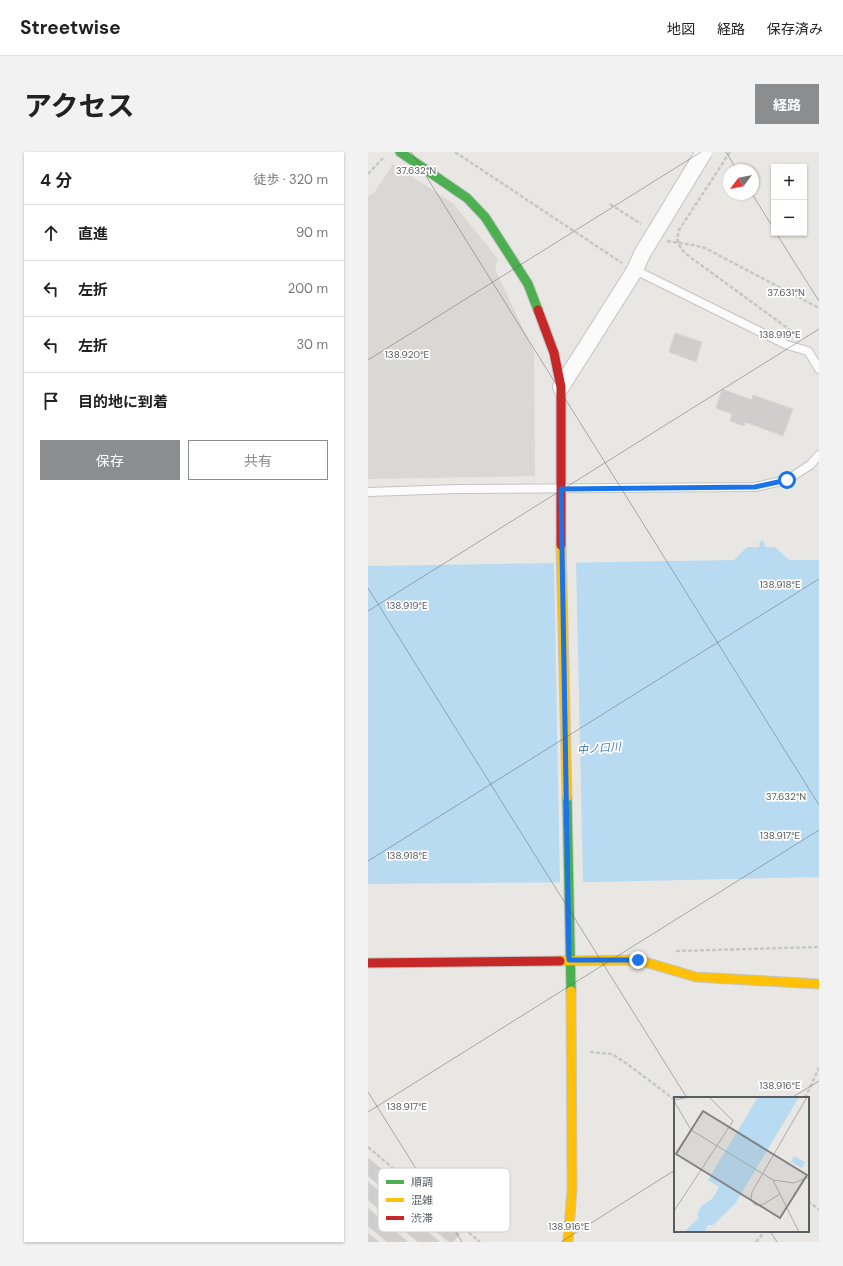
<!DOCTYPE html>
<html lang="ja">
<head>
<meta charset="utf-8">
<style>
	:root { --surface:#fff; --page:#f2f2f2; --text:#222; --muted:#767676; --line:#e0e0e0; --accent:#8b8d8e }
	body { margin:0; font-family:"DM Sans","Noto Sans JP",sans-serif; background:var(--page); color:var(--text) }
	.controls { position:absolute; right:12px; top:12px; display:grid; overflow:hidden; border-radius:0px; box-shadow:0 1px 3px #0004 }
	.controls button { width:36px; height:36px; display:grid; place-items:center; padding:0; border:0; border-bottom:1px solid var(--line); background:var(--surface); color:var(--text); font:20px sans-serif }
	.compass { position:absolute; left:355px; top:12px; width:36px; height:36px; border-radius:50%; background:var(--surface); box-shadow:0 1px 3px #0004; rotate:238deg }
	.stop { position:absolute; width:12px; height:12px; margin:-9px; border:3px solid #1a73e8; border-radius:50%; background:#fff }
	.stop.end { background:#1a73e8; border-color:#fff; box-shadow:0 1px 4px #0008 }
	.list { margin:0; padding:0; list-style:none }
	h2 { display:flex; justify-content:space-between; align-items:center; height:52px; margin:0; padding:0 16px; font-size:17px }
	h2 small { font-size:13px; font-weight:400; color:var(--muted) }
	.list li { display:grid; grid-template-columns:26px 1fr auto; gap:12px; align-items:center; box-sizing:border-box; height:56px; padding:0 16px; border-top:1px solid var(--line) }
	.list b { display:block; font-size:15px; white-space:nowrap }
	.list em { font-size:13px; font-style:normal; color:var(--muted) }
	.actions { display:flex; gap:8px; padding:12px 16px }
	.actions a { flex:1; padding:9px 0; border:1px solid var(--accent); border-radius:0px; text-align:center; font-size:14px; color:var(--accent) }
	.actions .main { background:var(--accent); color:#fff }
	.icon { flex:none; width:22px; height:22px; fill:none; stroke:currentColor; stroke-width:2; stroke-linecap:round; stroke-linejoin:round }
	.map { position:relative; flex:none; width:451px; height:1090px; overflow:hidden; border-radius:0px }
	header { display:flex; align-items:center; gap:24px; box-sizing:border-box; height:56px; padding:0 20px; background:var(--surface); border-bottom:1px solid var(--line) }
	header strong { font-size:19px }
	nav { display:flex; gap:22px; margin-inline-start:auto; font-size:14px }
	.intro { display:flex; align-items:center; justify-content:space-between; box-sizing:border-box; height:96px; padding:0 24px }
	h1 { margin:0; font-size:28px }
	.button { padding:10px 18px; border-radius:0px; background:var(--accent); color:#fff; font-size:14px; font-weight:700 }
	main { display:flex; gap:24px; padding:0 24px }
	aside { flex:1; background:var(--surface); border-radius:0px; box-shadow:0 1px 3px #0004 }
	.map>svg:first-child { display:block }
	.industrial { fill:#dad8d4 }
	.water { fill:#b9dbf1 }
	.pier { fill:#e9e7e3 }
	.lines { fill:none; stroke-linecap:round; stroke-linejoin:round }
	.stream { stroke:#b9dbf1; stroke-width:5 }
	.building { fill:#cfcecc; stroke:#d8d6d2 }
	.lane-casing { stroke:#c4c4c4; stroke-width:10 }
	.street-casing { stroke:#c4c4c4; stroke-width:18 }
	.fast-casing { stroke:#c5c5c5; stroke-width:11 }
	.slow-casing { stroke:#c5c5c5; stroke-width:11 }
	.jam-casing { stroke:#c5c5c5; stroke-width:11 }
	.path { stroke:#c4c9c6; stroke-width:2.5; stroke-dasharray:4 2; stroke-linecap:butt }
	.lane { stroke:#fcfbfb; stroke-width:8 }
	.street { stroke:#fcfbfb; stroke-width:16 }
	.fast { stroke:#4caf50; stroke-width:9 }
	.slow { stroke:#ffc107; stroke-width:9 }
	.jam { stroke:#c62828; stroke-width:9 }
	.street-bridge-casing { stroke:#c4c4c4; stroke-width:18; stroke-linecap:butt }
	.street-bridge { stroke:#fcfbfb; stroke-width:16 }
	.route { stroke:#1a73e8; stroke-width:5 }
	.ticks { fill:none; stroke:#595d60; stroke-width:1; stroke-opacity:0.45 }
	.labels { text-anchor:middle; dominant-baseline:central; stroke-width:3.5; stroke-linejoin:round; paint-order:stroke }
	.water-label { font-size:11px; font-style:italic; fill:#4578a6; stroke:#fff }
	.inset-road { fill:none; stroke:#abacab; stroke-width:1 }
	.view { fill:#818385; fill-opacity:0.15; stroke:#818385; stroke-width:2 }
	.inset-edge { fill:none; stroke:#595d60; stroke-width:2 }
	.key { fill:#fff; stroke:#cdcecf; stroke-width:1 }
	.key-label { font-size:11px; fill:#595d60 }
	.ticks-label { font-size:10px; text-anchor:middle; fill:#595d60; stroke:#fff; stroke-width:3.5; stroke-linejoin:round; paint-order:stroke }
</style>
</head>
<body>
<header>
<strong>Streetwise</strong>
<nav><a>地図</a><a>経路</a><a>保存済み</a></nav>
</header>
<div class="intro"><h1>アクセス</h1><a class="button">経路</a></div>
<main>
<aside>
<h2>4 分<small>徒歩 · 320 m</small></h2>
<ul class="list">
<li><svg class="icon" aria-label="ahead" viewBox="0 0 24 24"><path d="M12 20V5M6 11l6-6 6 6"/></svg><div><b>直進</b></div><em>90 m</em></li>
<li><svg class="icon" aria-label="left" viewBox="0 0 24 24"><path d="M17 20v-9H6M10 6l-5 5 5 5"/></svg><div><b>左折</b></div><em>200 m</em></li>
<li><svg class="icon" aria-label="left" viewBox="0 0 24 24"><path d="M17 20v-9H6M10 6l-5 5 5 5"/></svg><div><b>左折</b></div><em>30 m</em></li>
<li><svg class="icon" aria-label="arrive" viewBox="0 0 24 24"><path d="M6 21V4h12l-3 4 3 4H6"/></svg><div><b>目的地に到着</b></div></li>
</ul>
<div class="actions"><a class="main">保存</a><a>共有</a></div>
</aside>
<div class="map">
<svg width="451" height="1090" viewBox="0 0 451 1090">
	<rect width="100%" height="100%" fill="#e9e7e3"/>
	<path class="industrial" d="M25 12 86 52 130 107 127 117 166 200 167 324 0 327V44L6 41Z"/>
	<path class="water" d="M379 395H407L421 408H451V725L228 730 0 732V414L366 408Z"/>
	<path class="pier" d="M186 409H208L215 732H192Z"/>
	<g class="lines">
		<path class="stream" d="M394 391V400"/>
	</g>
	<g class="building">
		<path d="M307 181 334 190 328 210 301 200Z"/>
		<path d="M354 237 384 248 385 243 425 257 415 284 377 270 376 274 362 269 364 262 348 256Z"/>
		<path d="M0 1006 92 1082 85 1090H81L0 1024Z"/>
		<path d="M0 1030 72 1090H50L0 1048Z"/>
		<path d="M0 1056 40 1090H19L0 1074Z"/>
		<path d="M0 1081 11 1090H0Z"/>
	</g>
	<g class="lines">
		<g class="lane-casing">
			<g id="lane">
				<path d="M267 118 419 193 440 199 451 217"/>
				<path d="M0 340 90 337 387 335 419 328 442 313 451 303"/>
			</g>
		</g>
		<g class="street-casing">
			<path id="street" d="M193 235 267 118 274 102"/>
		</g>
		<g class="fast-casing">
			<g id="fast">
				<path d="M32 0 99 46 117 65 160 132 170 158"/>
				<path d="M199 645 203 839"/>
			</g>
		</g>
		<g class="slow-casing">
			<g id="slow">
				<path d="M193 393 199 645"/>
				<path d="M192 809 270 808 328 825 451 832"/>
				<path d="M200 1090 204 1037 203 839"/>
			</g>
		</g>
		<g class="jam-casing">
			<g id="jam">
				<path d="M170 158 186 201 193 235V393"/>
				<path d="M0 811 192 809"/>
			</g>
		</g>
		<g class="path">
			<path d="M87 0 254 111"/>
			<path d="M362 0 311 78C308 90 310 93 318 102L422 178 426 182"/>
			<path d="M0 22 15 6"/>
			<path d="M242 52 273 72"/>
			<path d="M299 89 325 93 337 96 451 156"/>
			<path d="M308 799 451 795"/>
			<path d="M222 900 244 902 258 911 307 948"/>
			<path d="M437 946 451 916"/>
			<path d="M0 995 112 1090"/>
			<path d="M440 1049 451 1058"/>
			<path d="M388 1090 397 1079"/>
		</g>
		<use href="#lane" class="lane"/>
		<use href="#street" class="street"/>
		<use href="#fast" class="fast"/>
		<use href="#slow" class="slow"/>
		<use href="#jam" class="jam"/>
		<g class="street-bridge-casing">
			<path id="street-bridge" d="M274 102 336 0"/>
		</g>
		<use href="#street-bridge" class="street-bridge"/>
	</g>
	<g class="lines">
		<path class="route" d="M270 808H201L193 337 387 335 419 328"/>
	</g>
	<path class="ticks" d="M43 0 451 653M358 0 369 18M384 42 406 77M408 81 451 149M0 208 333 0M0 436 319 946M0 459 451 177M0 709 451 427M0 940 94 1090M423 946 451 929M0 960 451 678M402 1079 409 1090M193 1090 307 1018"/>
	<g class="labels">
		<g class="water-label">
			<text transform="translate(231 596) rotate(-5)">中ノ口川</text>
		</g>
	</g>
	<g transform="translate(306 945)">
		<rect width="135" height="135" fill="#e9e7e3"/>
		<path d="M84 0H125L61 107 39 128H34L30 135H10L25 121 23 117 27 109 38 102 45 90 34 83ZM120 59 131 65 128 71 117 65Z" fill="#b9dbf1"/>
		<path class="inset-road" d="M0 3 16 0M0 4 17 33 99 83 120 86 135 80M99 83 125 135M106 97 88 108H81L77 102 78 95 133 0M0 114 59 24 35 0"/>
		<path class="view" d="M29 14 133 78 106 121 2 57Z"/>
		<rect width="135" height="135" class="inset-edge"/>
	</g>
	<rect x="10" y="1016" width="132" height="64" rx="6" class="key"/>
	<rect x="18" y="1028" width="18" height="4" fill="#4caf50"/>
	<rect x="18" y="1046" width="18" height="4" fill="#ffc107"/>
	<rect x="18" y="1064" width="18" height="4" fill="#c62828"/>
	<g class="key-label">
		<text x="43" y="1034">順調</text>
		<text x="43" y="1052">混雑</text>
		<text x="43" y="1070">渋滞</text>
	</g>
	<g class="ticks-label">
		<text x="48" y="22">37.632°N</text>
		<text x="418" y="144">37.631°N</text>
		<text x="412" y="186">138.919°E</text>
		<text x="39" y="206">138.920°E</text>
		<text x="412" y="436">138.918°E</text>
		<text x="39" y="457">138.919°E</text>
		<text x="418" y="648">37.632°N</text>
		<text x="412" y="687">138.917°E</text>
		<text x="39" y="707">138.918°E</text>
		<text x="412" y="937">138.916°E</text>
		<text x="39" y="958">138.917°E</text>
		<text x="201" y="1078">138.916°E</text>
	</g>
</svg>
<div class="controls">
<button>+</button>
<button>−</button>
</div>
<svg class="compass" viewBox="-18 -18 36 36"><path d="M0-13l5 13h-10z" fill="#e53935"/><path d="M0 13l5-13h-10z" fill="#767676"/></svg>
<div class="stop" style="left:419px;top:328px"></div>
<div class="stop end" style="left:270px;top:808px"></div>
</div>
</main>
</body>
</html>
